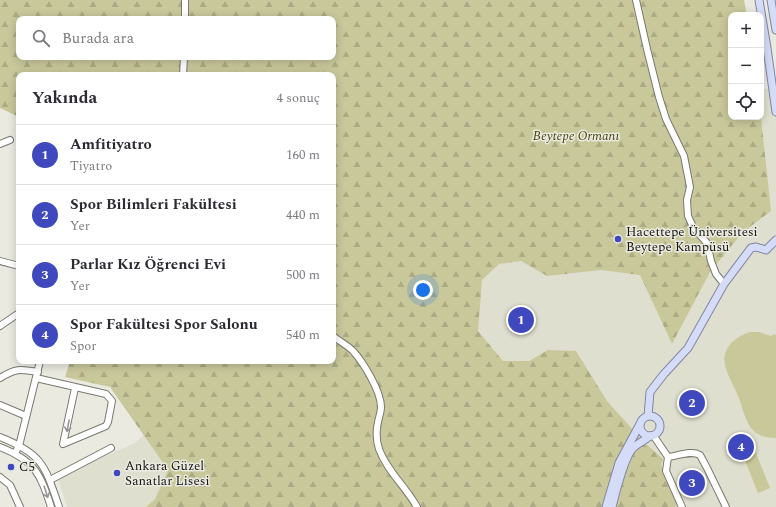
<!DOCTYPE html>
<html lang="tr">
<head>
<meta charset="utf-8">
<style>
	:root { --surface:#fff; --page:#f7f7f7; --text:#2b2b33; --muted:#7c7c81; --line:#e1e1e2; --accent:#3f48bc }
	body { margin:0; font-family:Spectral,serif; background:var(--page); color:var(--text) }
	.controls { position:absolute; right:12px; top:12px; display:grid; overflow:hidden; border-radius:8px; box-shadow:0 2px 10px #0003 }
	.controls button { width:36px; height:36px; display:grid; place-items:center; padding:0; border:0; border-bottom:1px solid var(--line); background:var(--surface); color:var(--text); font:20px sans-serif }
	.you { position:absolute; left:423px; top:290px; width:14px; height:14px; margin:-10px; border:3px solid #fff; border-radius:50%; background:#1a73e8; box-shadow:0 0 0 6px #1a73e833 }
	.badge { display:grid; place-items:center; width:26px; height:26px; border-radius:50%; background:var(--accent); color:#fff; font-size:13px; font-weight:700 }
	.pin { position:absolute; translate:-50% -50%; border:2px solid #fff; box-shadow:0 1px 4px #0006 }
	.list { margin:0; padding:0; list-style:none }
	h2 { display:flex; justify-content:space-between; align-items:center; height:52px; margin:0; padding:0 16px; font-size:17px }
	h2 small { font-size:13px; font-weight:400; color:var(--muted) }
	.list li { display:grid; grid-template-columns:26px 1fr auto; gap:12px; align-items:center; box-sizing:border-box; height:60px; padding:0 16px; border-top:1px solid var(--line) }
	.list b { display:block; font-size:15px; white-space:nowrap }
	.list p { margin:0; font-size:13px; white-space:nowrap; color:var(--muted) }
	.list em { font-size:13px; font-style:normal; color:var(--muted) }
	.icon { flex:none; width:22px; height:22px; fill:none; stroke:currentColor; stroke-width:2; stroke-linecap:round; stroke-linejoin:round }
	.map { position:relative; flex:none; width:776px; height:507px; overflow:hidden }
	.search { position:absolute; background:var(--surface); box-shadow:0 2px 10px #0003; left:16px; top:16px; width:320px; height:44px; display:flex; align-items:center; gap:10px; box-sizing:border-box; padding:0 14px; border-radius:8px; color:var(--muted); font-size:15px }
	.panel { position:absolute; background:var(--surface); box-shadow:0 2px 10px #0003; left:16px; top:72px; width:320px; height:292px; border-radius:8px }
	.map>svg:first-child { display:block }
	.built { fill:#dfdfcf }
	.forest { fill:url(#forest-firs); fill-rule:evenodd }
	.pitch { fill:#c9c89b }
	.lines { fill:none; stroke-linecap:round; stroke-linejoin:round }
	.minor-casing { stroke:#797971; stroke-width:8 }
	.major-casing { stroke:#8087a3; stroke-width:9 }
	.minor { stroke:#fff; stroke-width:6 }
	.major { stroke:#d5dcf7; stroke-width:7 }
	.oneway { stroke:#969694 }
	.poi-dot { fill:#3f48bc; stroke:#eaeae1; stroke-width:1.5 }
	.labels { text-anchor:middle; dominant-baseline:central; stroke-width:3; stroke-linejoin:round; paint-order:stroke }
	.park-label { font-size:13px; font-style:italic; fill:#49460e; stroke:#eaeae1 }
	.poi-label { font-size:13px; fill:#151512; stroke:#eaeae1; text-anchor:start }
</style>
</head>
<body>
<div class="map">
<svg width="776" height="507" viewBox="0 0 776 507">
	<defs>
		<pattern id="forest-firs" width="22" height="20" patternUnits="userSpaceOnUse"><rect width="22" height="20" fill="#c9c89b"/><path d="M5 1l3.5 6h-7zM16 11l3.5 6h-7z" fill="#acab84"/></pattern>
	</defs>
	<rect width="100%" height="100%" fill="#eaeae1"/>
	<g class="built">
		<path d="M761 89H776V507H600L470 370 465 178 731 117H761Z"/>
		<path d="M144 435 168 470 155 499 146 507H67L58 479 83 466 135 443Z"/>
	</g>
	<path class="forest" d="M0 0H744L747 15H731V117H761L771 211 743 232 710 272 672 344 640 275 601 270 547 276 521 261 499 264 482 280 478 331 503 361H529L548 350 576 351 607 401 642 440 663 459 661 465 678 503 675 507H146L155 499 168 470 110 387 65 377 70 361H333V75H19V117L0 108ZM19 19H333V57H19Z"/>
	<g class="pitch">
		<path d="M751 332H759L771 336 775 334 776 335V438C767 438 757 436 751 428 745 420 742 406 738 396 734 386 727 375 725 365 721 348 737 335 751 332Z"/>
		<path d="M756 453 770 488 758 493 744 458Z"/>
	</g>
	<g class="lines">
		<g class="minor-casing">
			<g id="minor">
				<path d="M185 0V19"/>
				<path d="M636 0 647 49 659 97 666 119 684 156 690 187 687 200 688 216 693 227 707 243 711 261 716 274 724 284"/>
				<path d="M183 75 184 57"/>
				<path d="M0 144 10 140"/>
				<path d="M0 261 19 266"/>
				<path d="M0 326 19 313"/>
				<path d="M333 336C339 341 347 345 353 351 363 362 381 391 381 407 381 412 379 417 378 422 376 431 376 440 379 449 387 471 406 487 417 507"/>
				<path d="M0 378C16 368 20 369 38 372"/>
				<path d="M36 378 106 394 112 401 108 422 106 426 63 444 75 388"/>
				<path d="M0 405 26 416"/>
				<path d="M653 435 668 457 666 471 682 507"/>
				<path d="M0 437C43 454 45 466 59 507"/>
				<path d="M0 447C35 461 40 473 51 507"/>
				<path d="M15 453 19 446 40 361"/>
				<path d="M668 457C678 456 691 450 700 455L707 468 726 507"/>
				<path d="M0 477 10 485 20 507"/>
				<path d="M50 480 111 448"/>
			</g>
		</g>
		<g class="major-casing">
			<g id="major">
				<path d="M759 0 767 48 776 112"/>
				<path d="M771 0 776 30"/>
				<path d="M648 416 650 392 664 374 688 348 724 284 751 248 756 247 766 250 776 240"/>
				<circle cx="650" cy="426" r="10"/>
				<path d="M606 507 619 463 640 424"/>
				<path d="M612 507C615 494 625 455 634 447 639 443 645 440 650 436"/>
			</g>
		</g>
		<use href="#minor" class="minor"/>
		<use href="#major" class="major"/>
	</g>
	<defs><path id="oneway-shaft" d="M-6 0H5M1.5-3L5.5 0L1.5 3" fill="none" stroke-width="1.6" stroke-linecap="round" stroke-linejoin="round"/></defs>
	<g class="oneway">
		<use href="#oneway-shaft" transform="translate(68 426) rotate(101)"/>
		<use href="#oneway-shaft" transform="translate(46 492) rotate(72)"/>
	</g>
	<g class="poi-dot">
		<circle cx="618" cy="239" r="4"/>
		<circle cx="11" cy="467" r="4"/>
		<circle cx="117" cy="473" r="4"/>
	</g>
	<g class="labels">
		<g class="park-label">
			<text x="576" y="136">Beytepe Ormanı</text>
		</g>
		<g class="poi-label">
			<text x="626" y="232">Hacettepe Üniversitesi<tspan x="626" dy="15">Beytepe Kampüsü</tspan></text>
			<text x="125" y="466">Ankara Güzel<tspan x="125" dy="15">Sanatlar Lisesi</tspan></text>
			<text x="19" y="467">C5</text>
		</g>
	</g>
</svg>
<div class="controls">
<button>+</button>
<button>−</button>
<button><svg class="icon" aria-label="locate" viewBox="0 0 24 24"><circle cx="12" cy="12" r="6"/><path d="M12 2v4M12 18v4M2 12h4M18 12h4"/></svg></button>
</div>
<div class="you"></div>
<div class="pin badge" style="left:521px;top:320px">1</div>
<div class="pin badge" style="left:692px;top:403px">2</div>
<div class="pin badge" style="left:692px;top:483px">3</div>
<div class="pin badge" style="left:741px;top:447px">4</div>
<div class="search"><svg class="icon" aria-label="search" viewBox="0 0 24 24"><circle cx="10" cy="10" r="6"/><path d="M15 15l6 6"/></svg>Burada ara</div>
<section class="panel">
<h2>Yakında<small>4 sonuç</small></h2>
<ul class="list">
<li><span class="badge">1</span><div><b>Amfitiyatro</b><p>Tiyatro</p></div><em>160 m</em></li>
<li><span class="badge">2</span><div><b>Spor Bilimleri Fakültesi</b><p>Yer</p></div><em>440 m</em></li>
<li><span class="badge">3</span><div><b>Parlar Kız Öğrenci Evi</b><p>Yer</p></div><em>500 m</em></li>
<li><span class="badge">4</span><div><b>Spor Fakültesi Spor Salonu</b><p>Spor</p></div><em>540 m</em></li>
</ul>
</section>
</div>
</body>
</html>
